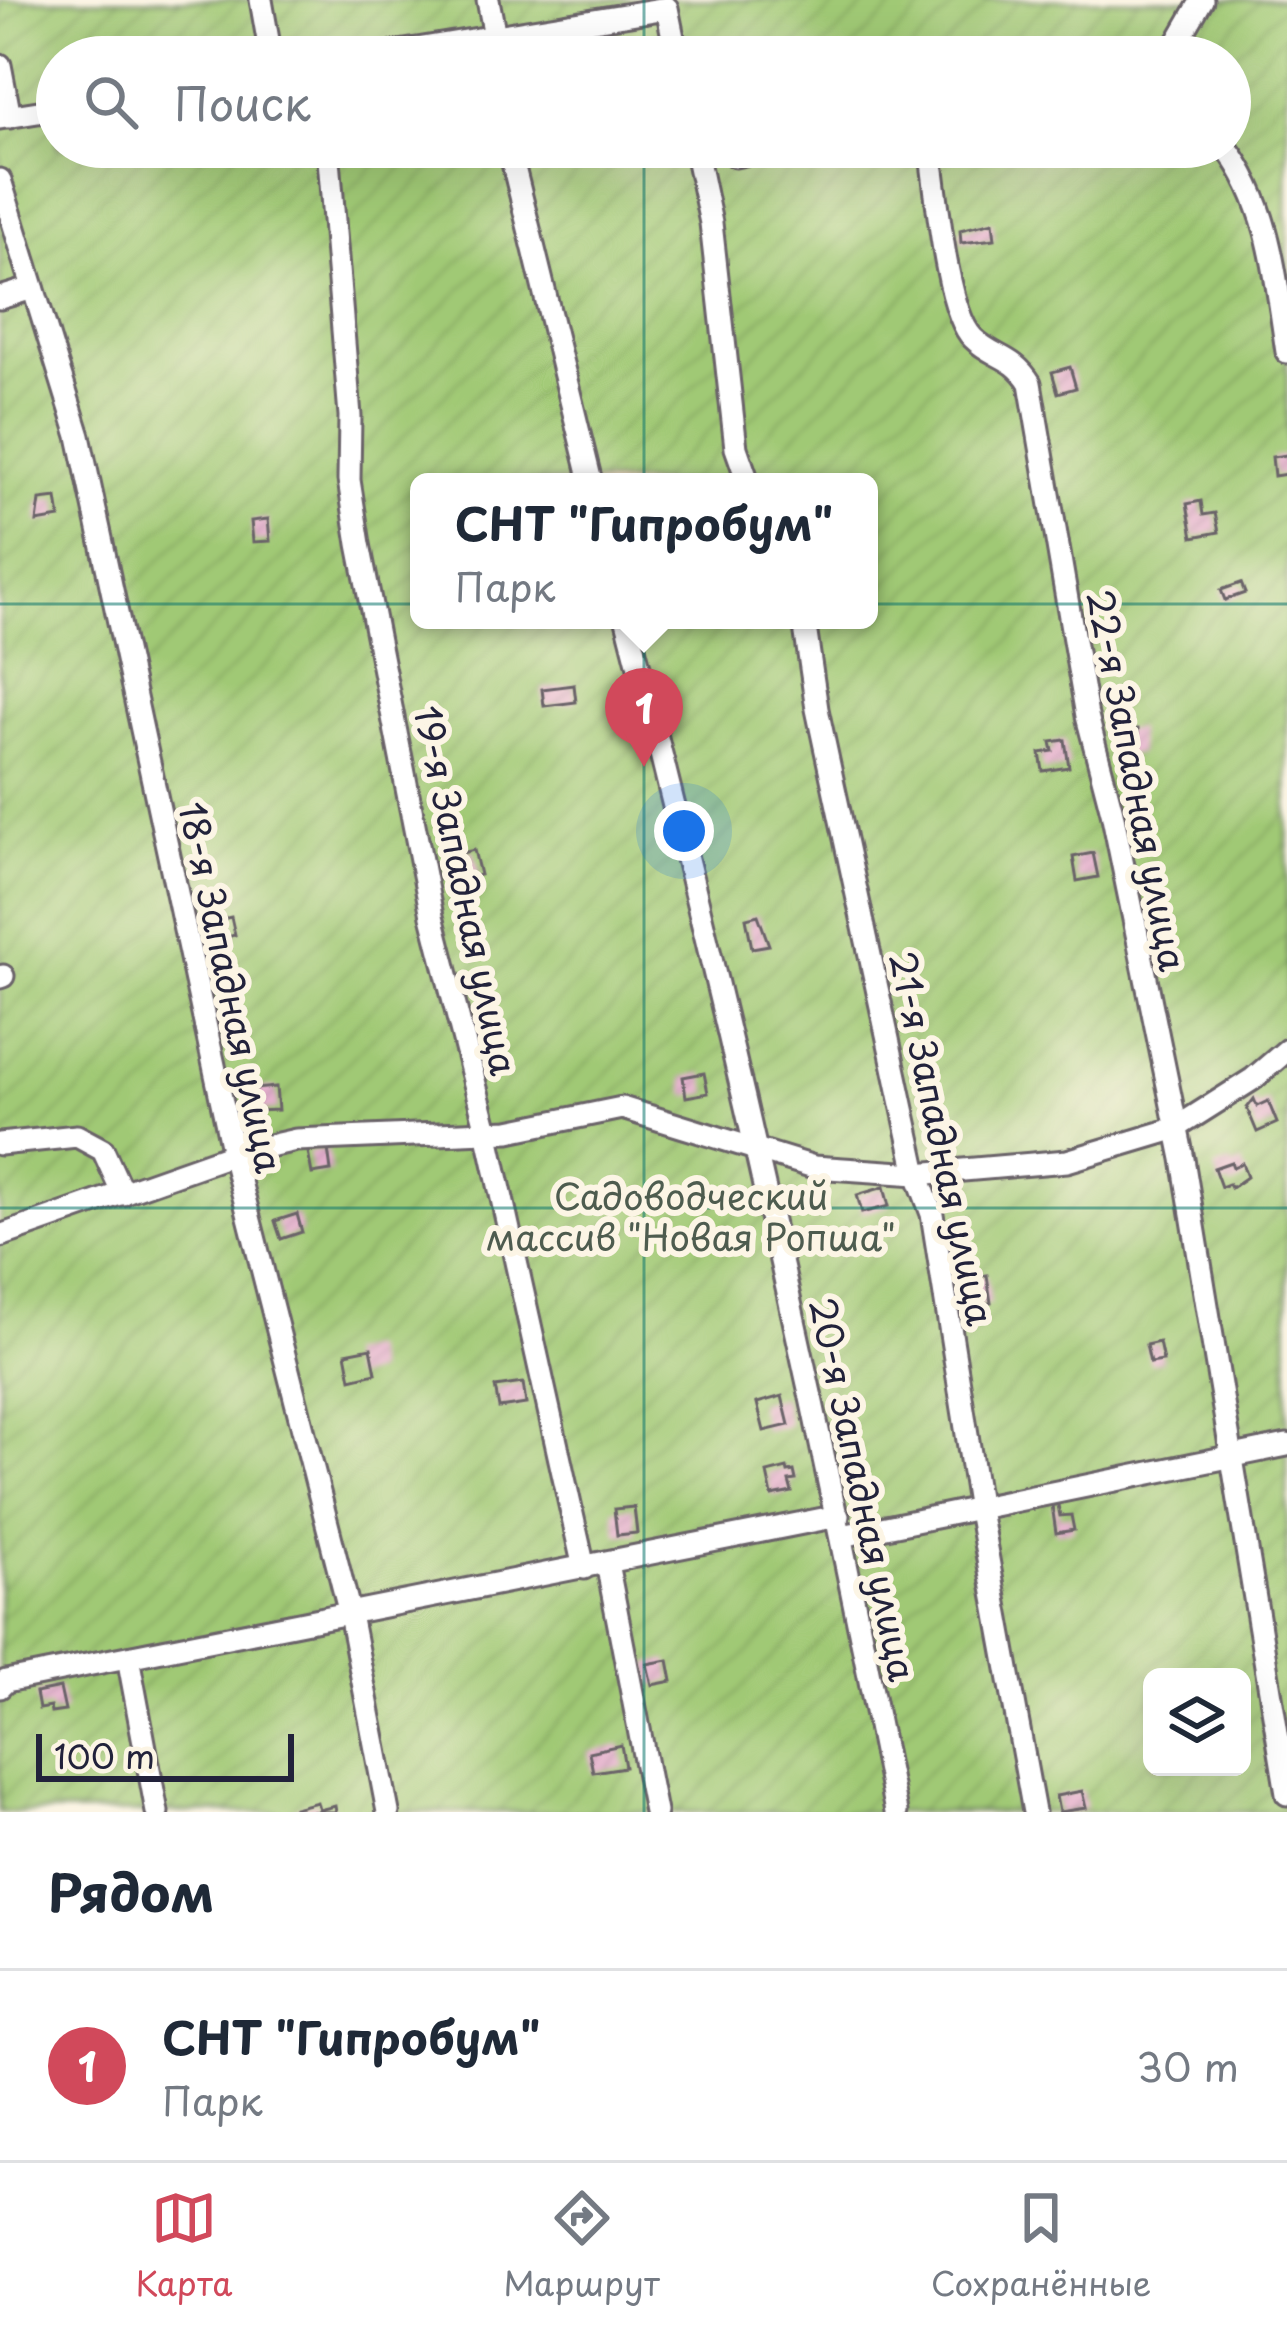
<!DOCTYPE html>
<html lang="ru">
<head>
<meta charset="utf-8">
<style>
	:root { --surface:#fff; --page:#f6f6f7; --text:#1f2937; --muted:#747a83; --line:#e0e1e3; --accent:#d1495b }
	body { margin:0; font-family:"Playpen Sans",sans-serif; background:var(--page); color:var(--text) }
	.controls { position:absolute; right:36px; bottom:36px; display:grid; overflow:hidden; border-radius:18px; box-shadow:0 12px 48px #0002 }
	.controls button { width:108px; height:108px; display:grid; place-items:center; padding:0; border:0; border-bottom:3px solid var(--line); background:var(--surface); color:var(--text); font:60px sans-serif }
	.scale { position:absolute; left:36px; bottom:30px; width:258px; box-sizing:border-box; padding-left:12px; border:6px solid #22223b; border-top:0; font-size:33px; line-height:42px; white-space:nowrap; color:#22223b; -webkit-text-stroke:9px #fcf5e5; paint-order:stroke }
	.you { position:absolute; left:684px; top:831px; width:42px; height:42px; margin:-30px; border:9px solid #fff; border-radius:50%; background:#1a73e8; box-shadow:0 0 0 18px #1a73e833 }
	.badge { display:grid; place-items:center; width:78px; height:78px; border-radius:50%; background:var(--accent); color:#fff; font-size:39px; font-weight:700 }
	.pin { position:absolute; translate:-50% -99px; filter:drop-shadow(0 3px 6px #0008) }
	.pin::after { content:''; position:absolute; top:63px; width:42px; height:36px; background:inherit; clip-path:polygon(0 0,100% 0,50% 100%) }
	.popup { position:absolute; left:410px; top:473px; width:468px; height:156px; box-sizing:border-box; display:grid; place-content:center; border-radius:18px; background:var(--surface); filter:drop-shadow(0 3px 9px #0005); font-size:39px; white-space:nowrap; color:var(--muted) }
	.popup b { font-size:45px; color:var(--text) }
	.popup::after { content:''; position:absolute; left:50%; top:100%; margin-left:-24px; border:24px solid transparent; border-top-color:var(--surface) }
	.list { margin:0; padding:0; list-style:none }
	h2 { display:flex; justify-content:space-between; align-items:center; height:156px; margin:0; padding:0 48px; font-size:51px }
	h2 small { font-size:39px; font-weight:400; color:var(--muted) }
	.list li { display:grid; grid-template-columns:78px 1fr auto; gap:36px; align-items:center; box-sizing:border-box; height:192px; padding:0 48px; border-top:3px solid var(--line) }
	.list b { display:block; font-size:45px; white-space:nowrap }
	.list p { margin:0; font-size:39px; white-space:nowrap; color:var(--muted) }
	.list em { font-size:39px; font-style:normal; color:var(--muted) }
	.icon { flex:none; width:66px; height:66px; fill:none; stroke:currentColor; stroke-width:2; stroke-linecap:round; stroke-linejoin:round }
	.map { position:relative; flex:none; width:1287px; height:1812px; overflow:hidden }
	.search { position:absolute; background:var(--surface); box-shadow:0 12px 48px #0002; left:36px; right:36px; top:36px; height:132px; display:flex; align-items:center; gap:30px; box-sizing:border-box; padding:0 42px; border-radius:66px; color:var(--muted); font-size:45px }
	.sheet { height:348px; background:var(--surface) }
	nav { display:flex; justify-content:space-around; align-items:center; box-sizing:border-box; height:168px; border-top:3px solid var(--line); background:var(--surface); font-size:33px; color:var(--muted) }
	nav a { display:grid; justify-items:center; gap:6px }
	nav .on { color:var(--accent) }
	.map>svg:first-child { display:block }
	.garden { fill:url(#garden-furrows); stroke:#617658; stroke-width:3; fill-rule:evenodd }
	.building { fill:url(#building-hatch) }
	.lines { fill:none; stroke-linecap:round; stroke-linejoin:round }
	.minor-casing { stroke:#6b6369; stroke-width:27 }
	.minor { stroke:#fff; stroke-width:21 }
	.grid { fill:none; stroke:#0f766e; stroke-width:3; stroke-opacity:0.55 }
	.labels { text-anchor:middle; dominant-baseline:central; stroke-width:12; stroke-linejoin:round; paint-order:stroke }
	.street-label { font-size:36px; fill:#22223b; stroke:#fcf5e5 }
	.park-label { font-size:36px; fill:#4e5c4f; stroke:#fcf5e5 }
</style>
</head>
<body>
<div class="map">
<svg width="1287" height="1812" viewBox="0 0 1287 1812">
	<defs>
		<pattern id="garden-furrows" width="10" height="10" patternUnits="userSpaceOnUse" patternTransform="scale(3)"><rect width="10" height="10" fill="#a0c975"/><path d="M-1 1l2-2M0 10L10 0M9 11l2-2" fill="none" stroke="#8aac66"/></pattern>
		<pattern id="building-hatch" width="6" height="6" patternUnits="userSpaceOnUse" patternTransform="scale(3)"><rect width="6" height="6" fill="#e5b0ce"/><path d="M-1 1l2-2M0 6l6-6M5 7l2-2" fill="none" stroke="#c497b2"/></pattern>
	</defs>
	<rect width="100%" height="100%" fill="#fcf5e5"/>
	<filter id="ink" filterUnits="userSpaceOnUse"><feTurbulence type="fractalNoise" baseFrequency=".00833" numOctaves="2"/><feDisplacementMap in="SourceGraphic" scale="24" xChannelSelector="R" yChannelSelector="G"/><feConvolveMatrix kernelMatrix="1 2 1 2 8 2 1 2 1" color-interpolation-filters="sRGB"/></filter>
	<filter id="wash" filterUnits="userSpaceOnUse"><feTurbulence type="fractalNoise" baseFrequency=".004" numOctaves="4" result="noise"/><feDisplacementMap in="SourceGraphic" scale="48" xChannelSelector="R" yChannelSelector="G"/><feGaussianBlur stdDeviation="2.7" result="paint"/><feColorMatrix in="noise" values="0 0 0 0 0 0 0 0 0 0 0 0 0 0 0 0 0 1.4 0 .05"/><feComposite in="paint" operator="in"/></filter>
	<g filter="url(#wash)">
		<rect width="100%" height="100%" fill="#f3dcbe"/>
		<path class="garden" d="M0 0H1287V1812H0ZM57 57H1230V147H57ZM419 482H869V620H419ZM1152 1677H1242V1767H1152Z"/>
		<g id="blocks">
			<g class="building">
				<path d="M993 222 995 239 961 243 960 230Z"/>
				<path d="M1070 367 1076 388 1058 393 1052 372Z"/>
				<path d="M1287 455V474L1274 476 1272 457Z"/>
				<path d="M57 498 60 518 37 522 40 500Z"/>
				<path d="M1201 501 1203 515 1215 513 1219 532 1193 537 1187 504Z"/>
				<path d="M268 519 270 541 253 542 251 521Z"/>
				<path d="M1241 583 1245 593 1225 600 1221 590Z"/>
				<path d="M574 685 576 702 544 706 542 689Z"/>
				<path d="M1138 729 1139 754 1118 755 1117 730Z"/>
				<path d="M1065 740 1069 767 1043 771 1040 753 1053 751 1051 742Z"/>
				<path d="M474 850 480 875 459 880 453 855Z"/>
				<path d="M1093 853 1098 877 1077 881 1073 857Z"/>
				<path d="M216 913 218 920 231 917 235 935 215 940 208 915Z"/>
				<path d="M758 915 769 945 752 948 746 918Z"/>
				<path d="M704 1073 708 1093 686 1097 683 1077Z"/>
				<path d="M276 1087 278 1110 255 1111 254 1089Z"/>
				<path d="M1254 1099 1257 1106 1268 1101 1277 1123 1257 1132 1247 1108Z"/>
				<path d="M328 1149 331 1171 312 1174 308 1152Z"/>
				<path d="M1231 1162 1233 1167 1242 1163 1247 1177 1231 1188 1229 1184 1221 1187 1214 1168Z"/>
				<path d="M884 1187 889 1206 862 1213 857 1195Z"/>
				<path d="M297 1214 302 1232 281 1239 275 1221Z"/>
				<path d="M987 1275 991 1303 972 1306 968 1278Z"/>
				<path d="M1159 1342 1163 1361 1150 1363 1146 1345Z"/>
				<path d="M371 1348 376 1373 351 1379 346 1353Z"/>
				<path d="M523 1383 526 1404 499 1408 495 1387Z"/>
				<path d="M782 1396 789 1425 764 1431 757 1403Z"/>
				<path d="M787 1468 788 1472 794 1471 796 1480 789 1481 792 1492 772 1496 767 1473Z"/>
				<path d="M1052 1505H1058L1060 1516 1071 1515 1074 1530 1056 1533Z"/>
				<path d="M634 1507 637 1533 617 1535 614 1509Z"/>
				<path d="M668 1660 672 1681 652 1685 647 1664Z"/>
				<path d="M60 1688 65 1711 51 1713 50 1707 39 1709 36 1693Z"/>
				<path d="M621 1745 625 1767 593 1772 589 1752Z"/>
				<path d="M1082 1791 1086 1808 1059 1812 1056 1796Z"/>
				<path d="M317 1802 319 1810 335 1806 336 1812H295L294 1808Z"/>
			</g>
		</g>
	</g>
	<g filter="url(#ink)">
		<use href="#blocks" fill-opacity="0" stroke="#6b6369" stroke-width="3"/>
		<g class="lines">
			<g class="minor-casing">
				<g id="minor">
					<path d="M261 0 271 57"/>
					<path d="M488 0 495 36"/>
					<path d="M368 57 667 8 677 57"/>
					<path d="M1169 57 1202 0"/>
					<path d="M0 65 10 117"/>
					<path d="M0 118 57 109"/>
					<path d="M328 147 350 416 349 480 359 544 432 916 487 1131 584 1568"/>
					<path d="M509 147 591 482"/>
					<path d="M695 147 711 223 736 448 748 482"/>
					<path d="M930 147C936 187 946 312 973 338 993 358 1013 355 1030 383L1087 716 1112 812 1183 1159 1287 1794"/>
					<path d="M1226 147C1271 207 1276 280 1287 352"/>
					<path d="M735 156 777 147"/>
					<path d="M0 180 79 436 233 1154 350 1614 388 1812"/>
					<path d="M0 298 33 288"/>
					<path d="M627 620C729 1015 818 1412 896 1812"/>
					<path d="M804 620 817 709 917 1174 932 1214 979 1510 1034 1812"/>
					<path d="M0 977 3 976"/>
					<path d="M0 1144 77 1136 103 1150 123 1194"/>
					<path d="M0 1236 233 1154 296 1140 509 1131 622 1108 814 1167 917 1174 1067 1161 1174 1129 1253 1079 1287 1050"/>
					<path d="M842 1536 1287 1445"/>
					<path d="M607 1563 655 1812"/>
					<path d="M128 1657 157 1812"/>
					<path d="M0 1687 6 1681 838 1516"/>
				</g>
			</g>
			<use href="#minor" class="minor"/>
		</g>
	</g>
	<path class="grid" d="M644 0V57M644 147V1812M0 604H1287M0 1208H1287"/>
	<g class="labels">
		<g class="street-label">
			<text transform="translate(1138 780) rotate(79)">22-я Западная улица</text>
			<text transform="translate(467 890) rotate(78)">19-я Западная улица</text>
			<text transform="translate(232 987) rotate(78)">18-я Западная улица</text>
			<text transform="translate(943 1138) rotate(78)">21-я Западная улица</text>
			<text transform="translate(864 1489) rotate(78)">20-я Западная улица</text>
		</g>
		<g class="park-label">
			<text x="691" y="1195">Садоводческий<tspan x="691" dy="41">массив "Новая Ропша"</tspan></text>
		</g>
	</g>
</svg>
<div class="controls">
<button><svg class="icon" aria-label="layers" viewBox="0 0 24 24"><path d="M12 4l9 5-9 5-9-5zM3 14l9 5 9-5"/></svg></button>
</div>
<div class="scale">100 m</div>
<div class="you"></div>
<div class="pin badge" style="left:644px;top:767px">1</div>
<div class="popup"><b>СНТ &quot;Гипробум&quot;</b>Парк</div>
<div class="search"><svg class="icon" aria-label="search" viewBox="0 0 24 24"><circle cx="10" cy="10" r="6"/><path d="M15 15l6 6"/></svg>Поиск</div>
</div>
<section class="sheet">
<h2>Рядом<small></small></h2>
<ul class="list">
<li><span class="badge">1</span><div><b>СНТ &quot;Гипробум&quot;</b><p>Парк</p></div><em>30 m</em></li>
</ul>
</section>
<nav>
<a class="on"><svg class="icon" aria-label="map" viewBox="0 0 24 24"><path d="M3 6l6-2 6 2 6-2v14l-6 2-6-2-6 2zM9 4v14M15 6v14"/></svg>Карта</a>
<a><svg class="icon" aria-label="directions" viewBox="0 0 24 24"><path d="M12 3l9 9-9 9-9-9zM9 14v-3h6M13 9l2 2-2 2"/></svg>Маршрут</a>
<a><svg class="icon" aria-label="saved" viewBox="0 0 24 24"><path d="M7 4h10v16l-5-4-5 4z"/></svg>Сохранённые</a>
</nav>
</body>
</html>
